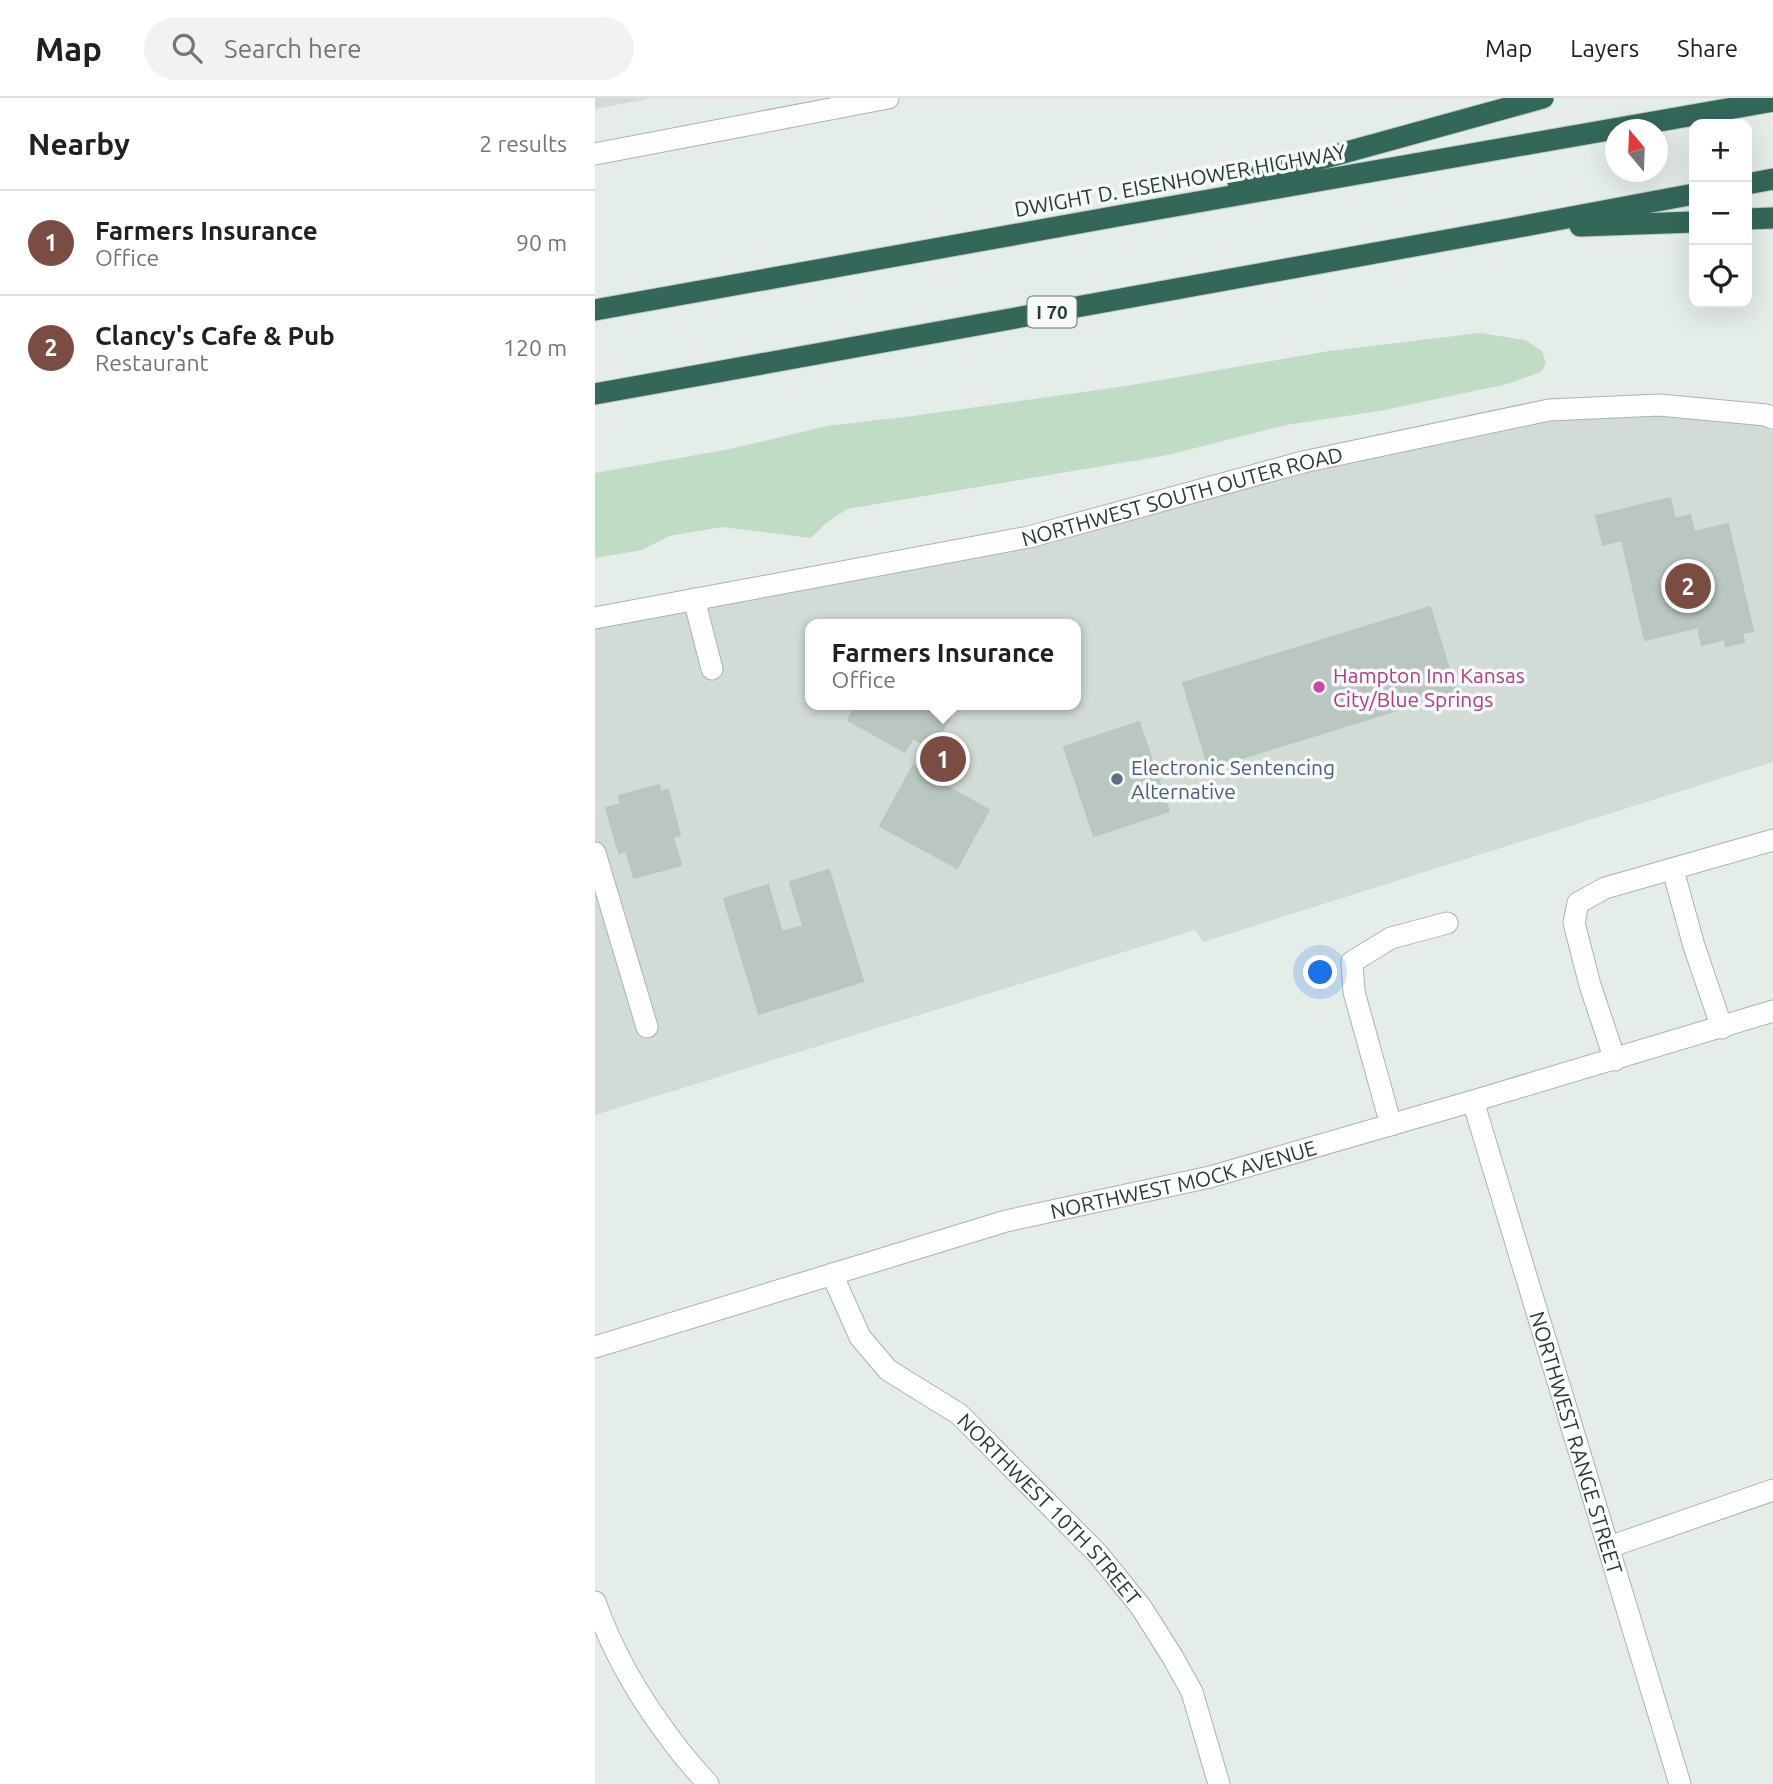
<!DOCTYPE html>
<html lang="en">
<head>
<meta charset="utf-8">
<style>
	:root { --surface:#fff; --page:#f2f2f2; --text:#202124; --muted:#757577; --line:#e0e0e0; --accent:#7a4c42 }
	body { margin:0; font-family:Ubuntu,sans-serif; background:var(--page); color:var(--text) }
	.controls { position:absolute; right:21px; top:21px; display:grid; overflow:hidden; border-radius:14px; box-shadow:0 7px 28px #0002 }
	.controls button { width:63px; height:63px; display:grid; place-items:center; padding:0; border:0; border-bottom:2px solid var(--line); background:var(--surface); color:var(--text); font:35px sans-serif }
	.compass { position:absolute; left:1010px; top:21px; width:63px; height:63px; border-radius:50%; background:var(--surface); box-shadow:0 7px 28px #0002; rotate:341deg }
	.you { position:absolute; left:726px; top:875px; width:24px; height:24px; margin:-18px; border:5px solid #fff; border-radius:50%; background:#1a73e8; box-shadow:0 0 0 10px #1a73e833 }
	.badge { display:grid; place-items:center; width:46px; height:46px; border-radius:50%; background:var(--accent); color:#fff; font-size:23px; font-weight:700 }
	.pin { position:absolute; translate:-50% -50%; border:4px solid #fff; box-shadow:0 2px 7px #0006 }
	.popup { position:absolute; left:210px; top:521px; width:276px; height:91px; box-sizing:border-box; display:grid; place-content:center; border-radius:14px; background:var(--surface); filter:drop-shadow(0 2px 5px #0005); font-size:23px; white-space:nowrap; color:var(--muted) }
	.popup b { font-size:26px; color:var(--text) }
	.popup::after { content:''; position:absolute; left:50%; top:100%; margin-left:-14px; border:14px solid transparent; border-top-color:var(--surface) }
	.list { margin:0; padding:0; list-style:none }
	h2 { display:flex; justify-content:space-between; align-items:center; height:91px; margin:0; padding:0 28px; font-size:30px }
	h2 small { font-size:23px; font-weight:400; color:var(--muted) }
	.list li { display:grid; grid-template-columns:46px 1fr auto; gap:21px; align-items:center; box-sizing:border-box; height:105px; padding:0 28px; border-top:2px solid var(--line) }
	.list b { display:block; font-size:26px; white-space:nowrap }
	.list p { margin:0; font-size:23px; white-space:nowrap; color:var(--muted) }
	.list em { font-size:23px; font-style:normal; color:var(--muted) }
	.icon { flex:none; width:38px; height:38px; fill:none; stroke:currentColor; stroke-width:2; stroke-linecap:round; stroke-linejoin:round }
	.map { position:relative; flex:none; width:1178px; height:1686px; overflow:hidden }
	header { display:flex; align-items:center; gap:42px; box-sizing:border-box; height:98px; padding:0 35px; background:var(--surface); border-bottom:2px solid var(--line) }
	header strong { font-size:33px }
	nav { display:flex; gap:38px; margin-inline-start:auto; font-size:24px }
	.search { width:490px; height:63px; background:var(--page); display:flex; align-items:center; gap:18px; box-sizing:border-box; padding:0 24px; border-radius:38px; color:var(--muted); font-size:26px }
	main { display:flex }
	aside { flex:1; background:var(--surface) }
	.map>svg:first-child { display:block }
	.built { fill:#d2dcd7; fill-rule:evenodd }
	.green { fill:#bfdcc5 }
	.building { fill:#bac7c1; stroke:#b7c6bf; stroke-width:2 }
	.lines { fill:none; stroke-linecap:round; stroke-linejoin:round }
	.minor-casing { stroke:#a7b5af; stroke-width:23 }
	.highway-casing { stroke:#c2c9c6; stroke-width:23 }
	.minor { stroke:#fff; stroke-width:21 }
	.highway { stroke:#33675a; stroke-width:21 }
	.hotel-dot { fill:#d1479c; stroke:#f5f9f7; stroke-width:2.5 }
	.service-dot { fill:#5c6f8a; stroke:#f5f9f7; stroke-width:2.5 }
	.labels { text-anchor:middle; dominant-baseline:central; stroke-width:7; stroke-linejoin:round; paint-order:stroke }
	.shield { fill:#f5f9f7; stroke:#63756f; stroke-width:2 }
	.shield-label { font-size:19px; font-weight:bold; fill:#253d35 }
	.street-label { font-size:21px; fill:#253d35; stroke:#f5f9f7 }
	.hotel-label { font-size:21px; fill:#b23c85; stroke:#f5f9f7; text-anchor:start }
	.service-label { font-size:21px; fill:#4e5e75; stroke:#f5f9f7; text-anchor:start }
</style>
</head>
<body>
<header>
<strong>Map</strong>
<div class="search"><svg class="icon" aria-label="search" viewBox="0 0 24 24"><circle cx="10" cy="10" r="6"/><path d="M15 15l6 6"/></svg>Search here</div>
<nav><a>Map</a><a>Layers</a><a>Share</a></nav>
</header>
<main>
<aside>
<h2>Nearby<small>2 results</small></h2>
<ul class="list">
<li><span class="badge">1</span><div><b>Farmers Insurance</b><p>Office</p></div><em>90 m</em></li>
<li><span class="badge">2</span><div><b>Clancy's Cafe &amp; Pub</b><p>Restaurant</p></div><em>120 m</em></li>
</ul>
</aside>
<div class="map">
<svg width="1178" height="1686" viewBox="0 0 1178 1686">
	<rect width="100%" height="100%" fill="#e4ede8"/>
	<g class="built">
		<path d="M0 0H58L0 11Z"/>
		<path d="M954 312 1178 320V664L608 844 600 832 0 1017V520L434 439ZM215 526H481V607H215Z"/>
	</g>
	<path class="green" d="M885 235 930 242 947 253 951 265 946 274 912 286 785 313 691 327 573 357 252 411 231 425 216 440 127 429 74 438 47 452 0 460V375L135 351 232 328 318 318 531 288 734 253Z"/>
	<g class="building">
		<path d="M1075 400 1080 421 1095 417 1099 434 1133 426 1158 533 1147 535 1149 544 1131 548 1130 541 1107 547 1103 529 1050 542 1027 442 1008 447 1001 418Z"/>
		<path d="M835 509 861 594 614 670 588 585Z"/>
		<path d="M261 607H362L345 636 370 649 349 687 394 712 362 770 285 728 318 668 325 672 337 650 318 640 310 654 253 622Z"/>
		<path d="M544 624 574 713 499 738 469 649Z"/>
		<path d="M64 687 66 694 73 692 85 737 78 739 86 767 39 780 31 753 24 755 11 710 26 706 24 698Z"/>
		<path d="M234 772 268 883 164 916 129 801 173 787 187 834 208 828 195 784Z"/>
	</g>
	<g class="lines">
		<g class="minor-casing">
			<g id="minor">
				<path d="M0 56 293 0"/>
				<path d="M99 501 117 571"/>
				<path id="s1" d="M0 520 434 439 708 364 954 312 1064 307 1171 317 1178 320"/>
				<path d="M0 755 52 929"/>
				<path d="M1078 772 1099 848 1127 930"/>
				<path d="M1020 962 995 887 979 825 983 805 1010 790 1178 742"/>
				<path id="s2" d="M878 1003 1085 1686"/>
				<path d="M796 1027 759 894 757 864 796 840 852 825"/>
				<path id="s3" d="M237 1176 265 1239 293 1272 364 1316 503 1456 546 1509 577 1558 597 1594 624 1686"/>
				<path id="s4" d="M0 1249 411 1123 615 1079 878 1003 1178 913"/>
				<path d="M1014 1449 1178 1392"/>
				<path d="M0 1504C17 1552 44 1599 75 1640 86 1656 100 1671 113 1686"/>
			</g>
		</g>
		<g class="highway-casing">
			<g id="highway">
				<path d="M643 84 948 0"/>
				<path d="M1152 86 1178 81"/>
				<path d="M1152 121 1178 120"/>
				<path d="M985 128 1099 124"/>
				<path d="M0 212 523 118 1178 3"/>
				<path d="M0 296 913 131 1099 96"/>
			</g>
		</g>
		<use href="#minor" class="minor"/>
		<use href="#highway" class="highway"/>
	</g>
	<circle class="hotel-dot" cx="724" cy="589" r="7"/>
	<circle class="service-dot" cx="522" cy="681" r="7"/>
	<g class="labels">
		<rect class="shield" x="432.5" y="198.5" width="49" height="31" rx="5"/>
		<g class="shield-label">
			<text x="457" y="214">I 70</text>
		</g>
		<g class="street-label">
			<text transform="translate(585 82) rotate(-10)">DWIGHT D. EISENHOWER HIGHWAY</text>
			<text stroke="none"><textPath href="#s1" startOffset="600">NORTHWEST SOUTH OUTER ROAD</textPath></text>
			<text stroke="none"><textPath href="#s4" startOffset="612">NORTHWEST MOCK AVENUE</textPath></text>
			<text stroke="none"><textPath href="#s2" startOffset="357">NORTHWEST RANGE STREET</textPath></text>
			<text stroke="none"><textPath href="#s3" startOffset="327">NORTHWEST 10TH STREET</textPath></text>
		</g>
		<g class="hotel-label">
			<text x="738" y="577">Hampton Inn Kansas<tspan x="738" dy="24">City/Blue Springs</tspan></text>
		</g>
		<g class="service-label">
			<text x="536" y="669">Electronic Sentencing<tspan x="536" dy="24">Alternative</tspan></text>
		</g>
	</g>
</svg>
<div class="controls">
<button>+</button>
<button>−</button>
<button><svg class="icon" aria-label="locate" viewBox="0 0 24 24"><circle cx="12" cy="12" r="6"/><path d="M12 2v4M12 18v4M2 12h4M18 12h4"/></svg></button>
</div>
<svg class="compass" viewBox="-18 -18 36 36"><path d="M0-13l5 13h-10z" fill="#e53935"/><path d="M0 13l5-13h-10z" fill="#757577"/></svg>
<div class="you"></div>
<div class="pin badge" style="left:348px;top:661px">1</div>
<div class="popup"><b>Farmers Insurance</b>Office</div>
<div class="pin badge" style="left:1093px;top:488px">2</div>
</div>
</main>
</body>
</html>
